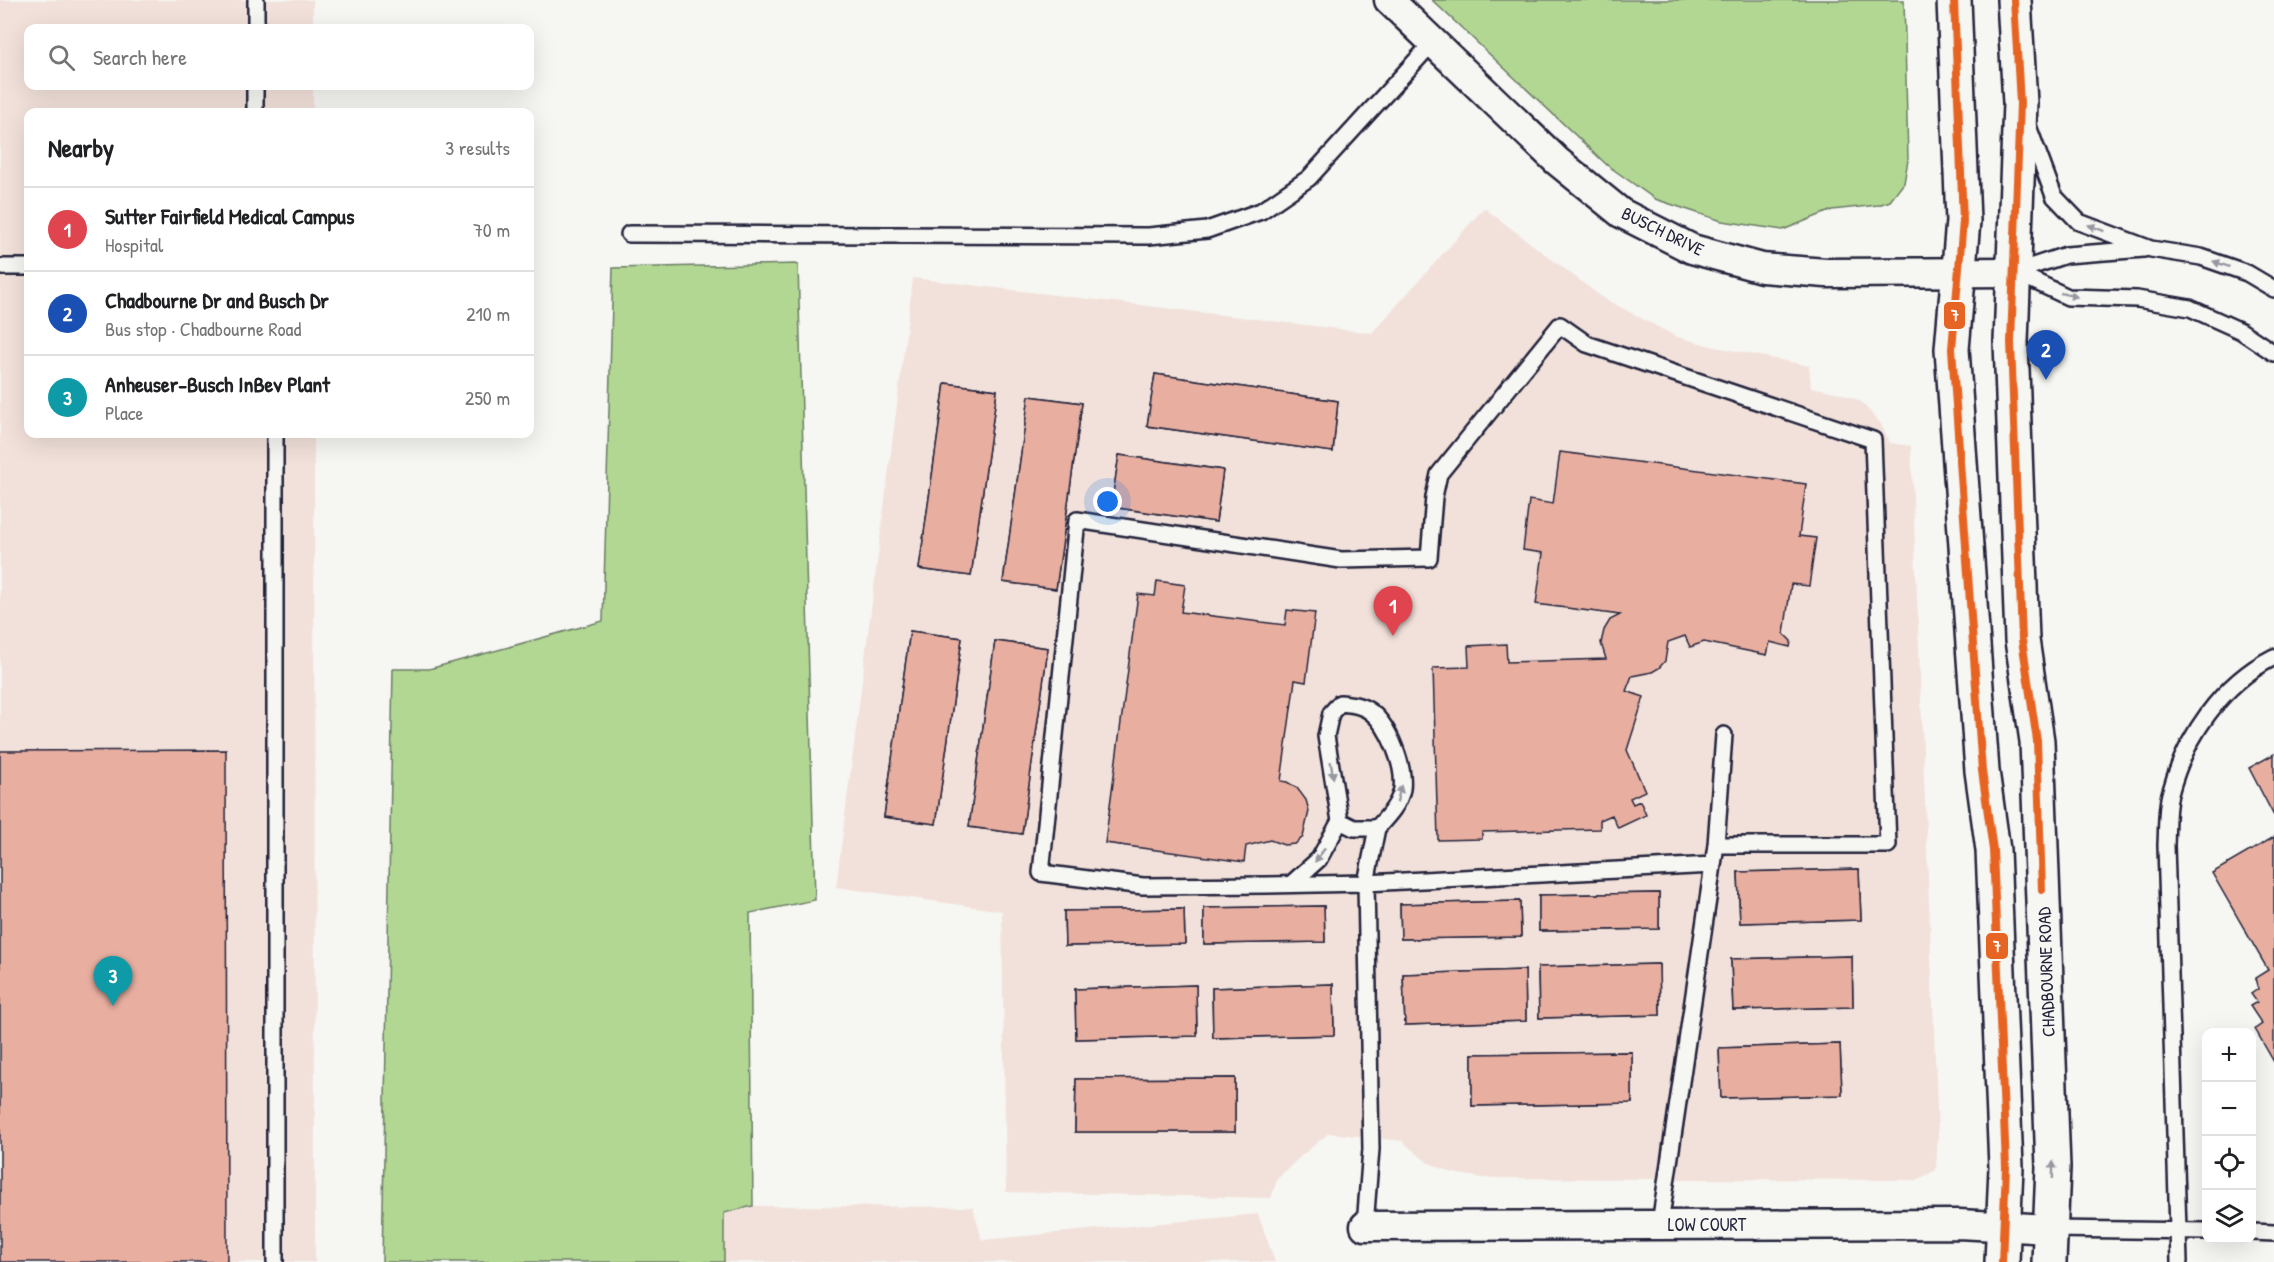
<!DOCTYPE html>
<html lang="en">
<head>
<meta charset="utf-8">
<style>
	:root { --surface:#fff; --page:#f6f6f6; --text:#202124; --muted:#757577; --line:#e0e0e0; --accent:#c8321e }
	body { margin:0; font-family:"Patrick Hand",sans-serif; background:var(--page); color:var(--text) }
	.controls { position:absolute; right:18px; bottom:18px; display:grid; overflow:hidden; border-radius:12px; box-shadow:0 6px 24px #0002 }
	.controls button { width:54px; height:54px; display:grid; place-items:center; padding:0; border:0; border-bottom:2px solid var(--line); background:var(--surface); color:var(--text); font:30px sans-serif }
	.you { position:absolute; left:1108px; top:502px; width:21px; height:21px; margin:-15px; border:4px solid #fff; border-radius:50%; background:#1a73e8; box-shadow:0 0 0 9px #1a73e833 }
	.badge { display:grid; place-items:center; width:39px; height:39px; border-radius:50%; background:var(--accent); color:#fff; font-size:20px; font-weight:700 }
	.pin { position:absolute; translate:-50% -50px; filter:drop-shadow(0 2px 3px #0008) }
	.pin::after { content:''; position:absolute; top:32px; width:21px; height:18px; background:inherit; clip-path:polygon(0 0,100% 0,50% 100%) }
	.list { margin:0; padding:0; list-style:none }
	h2 { display:flex; justify-content:space-between; align-items:center; height:78px; margin:0; padding:0 24px; font-size:26px }
	h2 small { font-size:20px; font-weight:400; color:var(--muted) }
	.list li { display:grid; grid-template-columns:39px 1fr auto; gap:18px; align-items:center; box-sizing:border-box; height:84px; padding:0 24px; border-top:2px solid var(--line) }
	.list b { display:block; font-size:22px; white-space:nowrap }
	.list p { margin:0; font-size:20px; white-space:nowrap; color:var(--muted) }
	.list em { font-size:20px; font-style:normal; color:var(--muted) }
	.icon { flex:none; width:33px; height:33px; fill:none; stroke:currentColor; stroke-width:2; stroke-linecap:round; stroke-linejoin:round }
	.map { position:relative; flex:none; width:2274px; height:1262px; overflow:hidden }
	.search { position:absolute; background:var(--surface); box-shadow:0 6px 24px #0002; left:24px; top:24px; width:510px; height:66px; display:flex; align-items:center; gap:15px; box-sizing:border-box; padding:0 21px; border-radius:12px; color:var(--muted); font-size:22px }
	.panel { position:absolute; background:var(--surface); box-shadow:0 6px 24px #0002; left:24px; top:108px; width:510px; height:330px; border-radius:12px }
	.map>svg:first-child { display:block }
	.built { fill:#f2e1da }
	.green { fill:#b2d792; stroke:#6a7c66; stroke-width:1.5 }
	.building { fill:#e8afa1; stroke:#22223b; stroke-width:1.5 }
	.lines { fill:none; stroke-linecap:round; stroke-linejoin:round }
	.lane-casing { stroke:#22223b; stroke-width:20 }
	.street-casing { stroke:#22223b; stroke-width:33 }
	.secondary-casing { stroke:#22223b; stroke-width:38 }
	.lane { stroke:#f6f6f2; stroke-width:15 }
	.street { stroke:#f6f6f2; stroke-width:28 }
	.secondary { stroke:#f6f6f2; stroke-width:33 }
	.bus-1-casing { stroke:#f6f6f2; stroke-width:12 }
	.bus-1 { stroke:#e66424; stroke-width:8 }
	.oneway { fill:#9797a0 }
	.labels { text-anchor:middle; dominant-baseline:central; stroke-width:4.5; stroke-linejoin:round; paint-order:stroke }
	.street-label { font-size:18px; fill:#22223b; stroke:#f6f6f2 }
	.line-badge { stroke:#f6f6f2; stroke-width:2 }
	.badge-label { font-size:16px; text-anchor:middle; font-weight:bold; fill:#fff }
</style>
</head>
<body>
<div class="map">
<svg width="2274" height="1262" viewBox="0 0 2274 1262">
	<rect width="100%" height="100%" fill="#f6f6f2"/>
	<filter id="ink" filterUnits="userSpaceOnUse"><feTurbulence type="fractalNoise" baseFrequency=".0167" numOctaves="2"/><feDisplacementMap in="SourceGraphic" scale="12" xChannelSelector="R" yChannelSelector="G"/><feConvolveMatrix kernelMatrix="1 2 1 2 8 2 1 2 1" color-interpolation-filters="sRGB"/></filter>
	<g filter="url(#ink)">
		<g class="built">
			<path d="M0 0H313V28H28V86H313V112H28V434H314L315 1262H0Z"/>
			<path d="M1484 208 1603 298 1677 337 1711 346 1809 366 1811 387 1840 393 1860 401 1881 424 1890 443 1911 446 1938 1134 1936 1170 1917 1180 1482 1178 1453 1173 1427 1162 1402 1141 1329 1133 1302 1155 1277 1179 1271 1198 1006 1192 1002 911 836 887 913 278 1372 333Z"/>
			<path d="M753 1206 973 1207 982 1240 1258 1214 1275 1262H724V1213Z"/>
		</g>
		<g class="green">
			<path d="M1432 0H1904L1908 160 1904 183 1890 201 1878 205 1832 210 1783 230 1722 221 1655 199 1607 165Z"/>
			<path d="M798 264 815 900 750 913 753 1206 724 1213V1262H382L393 669H429L603 621 613 268Z"/>
		</g>
		<g class="building">
			<path d="M1155 374 1338 401 1333 452 1147 426Z"/>
			<path d="M1155 374 1338 401 1333 452 1147 426Z"/>
			<path d="M945 383 997 390 971 576 919 569Z"/>
			<path d="M945 383 997 390 971 576 919 569Z"/>
			<path d="M1029 396 1082 403 1056 589 1003 582Z"/>
			<path d="M1029 396 1082 403 1056 589 1003 582Z"/>
			<path d="M1560 452 1806 484 1799 536 1816 538 1809 586 1791 584 1784 634 1791 641 1790 647 1770 642 1767 655 1704 642 1690 647 1685 636 1668 642 1665 661 1659 668 1652 672 1632 676 1626 691 1644 697 1627 750 1645 791 1630 798 1633 804 1640 801 1646 815 1618 828 1612 815 1600 820V829L1482 832V839L1438 840 1433 668 1469 667 1468 646 1506 644 1507 662 1606 659 1601 643 1604 630 1610 620 1620 615 1536 604 1543 553 1523 550 1529 500 1553 504Z"/>
			<path d="M1119 455 1223 470 1216 522 1111 507Z"/>
			<path d="M1119 455 1223 470 1216 522 1111 507Z"/>
			<path d="M1157 581 1185 585 1181 612 1285 625 1287 610 1315 613 1306 682 1295 680 1281 781 1287 782 1297 788 1306 800 1309 811 1303 837 1295 844 1284 845 1270 840 1246 846 1244 862 1105 843 1138 594 1155 596Z"/>
			<path d="M910 631 962 638 936 824 884 817Z"/>
			<path d="M910 631 962 638 936 824 884 817Z"/>
			<path d="M995 641 1048 648 1022 834 969 827Z"/>
			<path d="M995 641 1048 648 1022 834 969 827Z"/>
			<path d="M226 750 227 1262H0V751Z"/>
			<path d="M2274 754V816L2249 768Z"/>
			<path d="M2274 837V1062L2255 1029 2262 1024 2250 1006 2257 1002 2251 994 2258 989 2255 978 2268 970 2212 873Z"/>
			<path d="M1859 869 1861 920 1740 923 1738 872Z"/>
			<path d="M1859 869 1861 920 1740 923 1738 872Z"/>
			<path d="M1659 893V929L1539 931V895Z"/>
			<path d="M1659 893V929L1539 931V895Z"/>
			<path d="M1520 901 1521 937 1401 939 1400 904Z"/>
			<path d="M1520 901 1521 937 1401 939 1400 904Z"/>
			<path d="M1324 906 1325 942 1204 944V908Z"/>
			<path d="M1324 906 1325 942 1204 944V908Z"/>
			<path d="M1184 909 1185 944 1065 946 1064 911Z"/>
			<path d="M1184 909 1185 944 1065 946 1064 911Z"/>
			<path d="M1852 956 1853 1007 1733 1010 1731 959Z"/>
			<path d="M1852 956 1853 1007 1733 1010 1731 959Z"/>
			<path d="M1659 964 1660 1015 1539 1018 1538 967Z"/>
			<path d="M1659 964 1660 1015 1539 1018 1538 967Z"/>
			<path d="M1525 970 1526 1021 1405 1025 1403 974Z"/>
			<path d="M1525 970 1526 1021 1405 1025 1403 974Z"/>
			<path d="M1333 984 1334 1035 1213 1038 1212 988Z"/>
			<path d="M1333 984 1334 1035 1213 1038 1212 988Z"/>
			<path d="M1196 985 1197 1036 1076 1039 1075 989Z"/>
			<path d="M1196 985 1197 1036 1076 1039 1075 989Z"/>
			<path d="M1840 1044 1842 1095 1721 1098 1719 1048Z"/>
			<path d="M1840 1044 1842 1095 1721 1098 1719 1048Z"/>
			<path d="M1632 1052V1103L1472 1106V1054Z"/>
			<path d="M1632 1052V1103L1472 1106V1054Z"/>
			<path d="M1235 1078V1132H1075L1076 1079Z"/>
			<path d="M1235 1078V1132H1075L1076 1079Z"/>
		</g>
		<g class="lines">
			<g class="lane-casing">
				<g id="lane">
					<path d="M256 28V0"/>
					<path d="M255 112V86"/>
					<path d="M2028 126 2054 196 2079 222 2151 249 2201 257 2247 273 2274 289"/>
					<path d="M629 234 1149 236 1207 230 1261 211 1309 178 1433 42"/>
					<path d="M0 267H28"/>
					<path d="M2015 272 2068 297 2137 299 2190 308 2241 331 2274 353"/>
					<path d="M2015 272 2066 255 2144 249"/>
					<path d="M275 434V1262"/>
					<path d="M1716 845 1724 735"/>
					<path d="M1291 884 1319 859 1340 821 1326 736 1331 713 1340 703C1351 704 1362 705 1371 712 1389 726 1405 766 1402 789 1399 805 1387 817 1377 828H1354L1340 821"/>
					<path d="M1660 1224 1716 845H1888L1873 440 1587 344 1560 325 1439 474 1434 497 1429 558 1341 560 1077 520 1041 873 1143 886 1268 885 1366 883 1713 865"/>
					<path d="M1365 1226 1371 1149 1366 883 1377 828"/>
					<path d="M2049 1229 2206 1231"/>
					<path d="M2252 1232 2274 1233"/>
					<path d="M2179 1262 2166 845C2167 828 2166 809 2170 794 2185 737 2221 684 2274 657"/>
				</g>
			</g>
			<g class="street-casing">
				<g id="street">
					<path d="M1389 0 1557 161 1621 213 1692 249 1762 268 1826 273 2015 272"/>
					<path d="M1365 1226 1959 1224 2049 1229"/>
				</g>
			</g>
			<g class="secondary-casing">
				<g id="secondary">
					<path d="M1954 0 1963 221 1952 349 1982 771 1993 850 2006 1167 2002 1262"/>
					<path d="M2014 0 2020 103 2011 342 2022 640 2037 741 2053 1167 2049 1262"/>
				</g>
			</g>
			<use href="#lane" class="lane"/>
			<use href="#street" class="street"/>
			<use href="#secondary" class="secondary"/>
			<g class="bus-1-casing">
				<g id="bus-1">
					<path d="M1954 0 1963 221 1952 349 1982 771 1993 850 2006 1167 2002 1262"/>
					<path d="M2014 0 2020 103 2011 342 2022 640 2037 741 2042 890"/>
				</g>
			</g>
			<use href="#bus-1" class="bus-1"/>
		</g>
		<defs><path id="oneway-solid" d="M-6-.8H1V-3.2L6.5 0L1 3.2V.8H-6Z" transform="scale(1.5)"/></defs>
		<g class="oneway">
			<use href="#oneway-solid" transform="translate(2096 228) rotate(-159)"/>
			<use href="#oneway-solid" transform="translate(2221 264) rotate(-161)"/>
			<use href="#oneway-solid" transform="translate(2069 295) rotate(13)"/>
			<use href="#oneway-solid" transform="translate(1332 770) rotate(81)"/>
			<use href="#oneway-solid" transform="translate(1399 794) rotate(-75)"/>
			<use href="#oneway-solid" transform="translate(1320 855) rotate(126)"/>
			<use href="#oneway-solid" transform="translate(2053 1170) rotate(-89)"/>
		</g>
	</g>
	<g class="labels">
		<g class="street-label">
			<text transform="translate(1663 231) rotate(26)">BUSCH DRIVE</text>
			<text transform="translate(2046 972) rotate(-92)">CHADBOURNE ROAD</text>
			<text x="1707" y="1224">LOW COURT</text>
		</g>
	</g>
	<g class="line-badge">
		<rect x="1943" y="301" width="23" height="29" rx="6" fill="#e66424"/>
		<rect x="1985" y="932" width="24" height="28" rx="6" fill="#e66424"/>
	</g>
	<g class="badge-label">
		<text x="1955" y="321">7</text>
		<text x="1997" y="952">7</text>
	</g>
</svg>
<div class="controls">
<button>+</button>
<button>−</button>
<button><svg class="icon" aria-label="locate" viewBox="0 0 24 24"><circle cx="12" cy="12" r="6"/><path d="M12 2v4M12 18v4M2 12h4M18 12h4"/></svg></button>
<button><svg class="icon" aria-label="layers" viewBox="0 0 24 24"><path d="M12 4l9 5-9 5-9-5zM3 14l9 5 9-5"/></svg></button>
</div>
<div class="you"></div>
<div class="pin badge" style="left:1393px;top:636px;background:#e0444e">1</div>
<div class="pin badge" style="left:2046px;top:380px;background:#1a4fb4">2</div>
<div class="pin badge" style="left:113px;top:1006px;background:#0f9aa8">3</div>
<div class="search"><svg class="icon" aria-label="search" viewBox="0 0 24 24"><circle cx="10" cy="10" r="6"/><path d="M15 15l6 6"/></svg>Search here</div>
<section class="panel">
<h2>Nearby<small>3 results</small></h2>
<ul class="list">
<li><span class="badge" style="background:#e0444e">1</span><div><b>Sutter Fairfield Medical Campus</b><p>Hospital</p></div><em>70 m</em></li>
<li><span class="badge" style="background:#1a4fb4">2</span><div><b>Chadbourne Dr and Busch Dr</b><p>Bus stop · Chadbourne Road</p></div><em>210 m</em></li>
<li><span class="badge" style="background:#0f9aa8">3</span><div><b>Anheuser-Busch InBev Plant</b><p>Place</p></div><em>250 m</em></li>
</ul>
</section>
</div>
</body>
</html>
